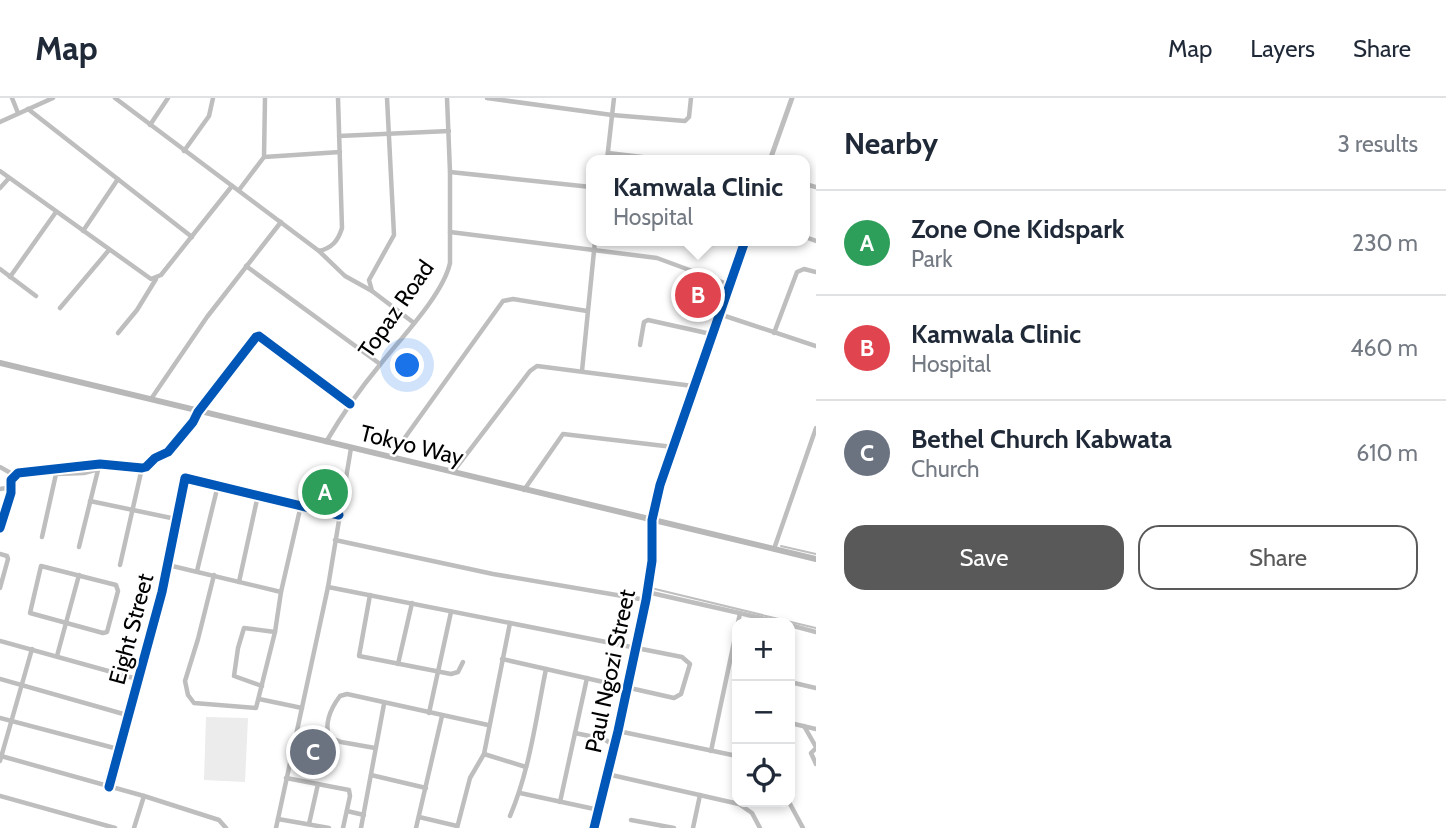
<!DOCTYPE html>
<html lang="en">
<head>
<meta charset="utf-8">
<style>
	:root { --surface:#fff; --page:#f6f6f7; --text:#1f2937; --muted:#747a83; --line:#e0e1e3; --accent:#595959 }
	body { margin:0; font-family:Cabin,sans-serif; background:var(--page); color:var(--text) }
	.controls { position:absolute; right:21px; bottom:21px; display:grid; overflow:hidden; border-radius:14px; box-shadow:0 4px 10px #0003 }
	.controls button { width:63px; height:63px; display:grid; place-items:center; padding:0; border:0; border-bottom:2px solid var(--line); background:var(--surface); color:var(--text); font:35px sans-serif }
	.you { position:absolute; left:408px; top:268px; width:24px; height:24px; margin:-18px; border:5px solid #fff; border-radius:50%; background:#1a73e8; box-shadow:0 0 0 10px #1a73e833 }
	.badge { display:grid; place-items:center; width:46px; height:46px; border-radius:50%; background:var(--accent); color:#fff; font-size:23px; font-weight:700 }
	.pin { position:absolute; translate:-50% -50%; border:4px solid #fff; box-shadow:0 2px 7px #0006 }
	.popup { position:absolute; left:586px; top:57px; width:224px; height:91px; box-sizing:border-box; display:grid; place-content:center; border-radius:14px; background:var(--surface); filter:drop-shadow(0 2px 5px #0005); font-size:23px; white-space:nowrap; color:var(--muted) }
	.popup b { font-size:26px; color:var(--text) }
	.popup::after { content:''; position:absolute; left:50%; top:100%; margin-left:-14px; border:14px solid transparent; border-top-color:var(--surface) }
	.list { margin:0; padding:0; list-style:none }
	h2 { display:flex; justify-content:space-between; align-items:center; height:91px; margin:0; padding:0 28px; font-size:30px }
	h2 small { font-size:23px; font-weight:400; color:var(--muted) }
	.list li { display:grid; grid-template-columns:46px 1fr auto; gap:21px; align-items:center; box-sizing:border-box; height:105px; padding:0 28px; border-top:2px solid var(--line) }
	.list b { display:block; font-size:26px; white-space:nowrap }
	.list p { margin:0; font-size:23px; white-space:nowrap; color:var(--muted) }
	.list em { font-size:23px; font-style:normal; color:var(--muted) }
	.actions { display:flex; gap:14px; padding:21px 28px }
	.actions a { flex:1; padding:16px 0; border:2px solid var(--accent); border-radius:21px; text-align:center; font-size:24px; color:var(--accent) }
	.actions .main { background:var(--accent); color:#fff }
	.icon { flex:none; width:38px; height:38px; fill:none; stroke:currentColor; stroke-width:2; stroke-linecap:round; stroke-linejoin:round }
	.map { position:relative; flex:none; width:816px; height:730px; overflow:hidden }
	header { display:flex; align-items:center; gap:42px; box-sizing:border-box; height:98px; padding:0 35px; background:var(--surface); border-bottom:2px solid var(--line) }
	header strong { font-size:33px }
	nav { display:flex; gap:38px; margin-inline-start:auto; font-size:24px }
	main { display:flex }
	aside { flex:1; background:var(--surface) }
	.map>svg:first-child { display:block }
	.green { fill:#ececec }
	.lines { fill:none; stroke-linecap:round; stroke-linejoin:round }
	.stream { stroke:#bfbfbf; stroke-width:2 }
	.minor { stroke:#bebebe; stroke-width:4.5 }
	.tertiary { stroke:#bebebe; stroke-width:5 }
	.secondary { stroke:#b8b8b8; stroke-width:6 }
	.cycleway-casing { stroke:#fff; stroke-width:13 }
	.cycleway { stroke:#0057b8; stroke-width:9 }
	.labels { text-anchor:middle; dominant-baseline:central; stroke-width:5; stroke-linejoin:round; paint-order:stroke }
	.street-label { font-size:23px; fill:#000; stroke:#fff }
</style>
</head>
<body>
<header>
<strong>Map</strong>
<nav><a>Map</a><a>Layers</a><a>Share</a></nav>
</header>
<main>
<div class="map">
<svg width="816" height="730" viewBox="0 0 816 730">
	<rect width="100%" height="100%" fill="#fff"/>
	<g class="green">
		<path d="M319 379 342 384 337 412 304 404Z"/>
		<path d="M206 619 248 620 245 684 204 682Z"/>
	</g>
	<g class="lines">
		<g class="stream">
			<path d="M781 448 816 456"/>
			<path d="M655 491 816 530"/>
		</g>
		<g class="minor">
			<path d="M12 0 18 15"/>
			<path d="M115 0 319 153C332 150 338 143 342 130L338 0"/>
			<path d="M387 0 394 137 369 182 372 193 414 225"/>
			<path d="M487 0 612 17 685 23 689 19 691 0"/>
			<path d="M28 11 192 139"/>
			<path d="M0 24 53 0"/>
			<path d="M150 27 168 0"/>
			<path d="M339 38 449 33"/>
			<path d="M184 53 209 18 213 0"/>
			<path d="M608 55 667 62"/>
			<path d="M264 59 340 54"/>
			<path d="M607 62 614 0"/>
			<path d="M0 73 151 181 161 177 232 88"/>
			<path d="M450 74 591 89"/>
			<path d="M805 86 816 89"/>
			<path d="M0 90 9 80"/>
			<path d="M239 92 264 59 265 0"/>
			<path d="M83 133 118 81"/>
			<path d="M450 134 657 160 730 187"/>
			<path d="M805 139 816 143"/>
			<path d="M319 153 345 178 372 193"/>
			<path d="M246 168 380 266"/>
			<path d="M0 171 36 198"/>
			<path d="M10 179 56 114"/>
			<path d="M60 210 109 152"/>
			<path d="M719 216 816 248"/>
			<path d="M118 235 137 212 156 181"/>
			<path d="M774 235 797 174 804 171 816 174"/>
			<path d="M640 247 644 224 648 222 711 236"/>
			<path d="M582 273 595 143"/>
			<path d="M151 301 207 219 281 124"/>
			<path d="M326 344C342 317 359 292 379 268 400 241 443 197 450 165V74L447 0"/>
			<path d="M391 359 503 203 513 201 587 213"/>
			<path d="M0 369 14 377"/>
			<path d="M453 374 530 273 537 268 693 288"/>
			<path d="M0 391 11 389"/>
			<path d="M524 392 563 336 673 349"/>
			<path d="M90 403 176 421"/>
			<path d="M0 430 11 395V382L18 375 100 366 142 370 146 369 155 360 168 354 193 324 198 314 256 239 259 238 350 306"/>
			<path d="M42 439 56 376 84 375 99 371"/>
			<path d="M335 442 493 476 646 502"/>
			<path d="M79 449 98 372"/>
			<path d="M774 451 816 330"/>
			<path d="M0 456 7 458 8 461 0 490"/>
			<path d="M120 467 142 370"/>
			<path d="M168 467 281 494"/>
			<path d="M41 468 116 487 118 493 107 534 103 535 30 515Z"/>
			<path d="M197 473 218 387"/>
			<path d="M214 477 198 541 185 583 188 597 194 605 256 610 275 534 281 494 301 407"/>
			<path d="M239 484 258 397"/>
			<path d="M328 489 682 559 690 566 681 596 674 600 502 561"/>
			<path d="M647 494 783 525"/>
			<path d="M370 497 359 558 451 576 458 574 463 564"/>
			<path d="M738 525 740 515"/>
			<path d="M790 527 816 534"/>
			<path d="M0 543 137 581"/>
			<path d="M57 558 79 477"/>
			<path d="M398 566 412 505"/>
			<path d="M0 581 127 617"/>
			<path d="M790 584 816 590"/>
			<path d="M262 588 234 578 238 550 244 530 275 534"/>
			<path d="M259 601 302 610"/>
			<path d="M429 615 451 514"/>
			<path d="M0 620 118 651"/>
			<path d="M790 625 816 631"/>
			<path d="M804 628 816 649"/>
			<path d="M618 633 737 658"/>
			<path d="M575 635 604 641 615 648"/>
			<path d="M375 650 341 644 329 639C324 624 331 610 340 598L347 596 488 627"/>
			<path d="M816 650 811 655 816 666"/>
			<path d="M711 653 737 530"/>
			<path d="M484 656 526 669"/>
			<path d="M1 658 144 698 219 722 226 730"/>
			<path d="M0 663 32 551"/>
			<path d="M607 676 739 706 752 715 760 730"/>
			<path d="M371 677 426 690"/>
			<path d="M286 680 349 692 350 698 343 730"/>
			<path d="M109 689 162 494 185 380 339 417"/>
			<path d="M520 695 599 712"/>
			<path d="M0 698 115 730"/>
			<path d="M560 704 587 580"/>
			<path d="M789 704 803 730"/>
			<path d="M347 713 364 717"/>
			<path d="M510 718C530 671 536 620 546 571"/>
			<path d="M419 719 457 728"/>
			<path d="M278 721 329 730"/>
			<path d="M631 722 674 730"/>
			<path d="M309 726 318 686"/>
			<path d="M134 730 144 698"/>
			<path d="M276 730 328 489 351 350"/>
			<path d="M361 730 384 606"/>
			<path d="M416 730 442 618"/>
			<path d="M457 730 470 680 484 656 510 525"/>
			<path d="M594 730 618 633 646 502 652 463V422"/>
			<path d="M693 730 700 697"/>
		</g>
		<g class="tertiary">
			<path d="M770 62 792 0"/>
			<path d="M652 422 660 387 745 143"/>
		</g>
		<path class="secondary" d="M0 265 816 461"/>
		<g class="cycleway-casing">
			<g id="cycleway">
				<path d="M0 430 11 395V382L18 375 100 366 142 370 146 369 155 360 168 354 193 324 198 314 256 239 259 238 350 306"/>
				<path d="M109 689 162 494 185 380 339 417"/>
				<path d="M594 730 618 633 646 502 652 463V422L660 387 745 143"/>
			</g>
		</g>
		<use href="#cycleway" class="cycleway"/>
	</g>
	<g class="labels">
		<g class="street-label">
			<text transform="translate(396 211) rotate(-55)">Topaz Road</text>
			<text transform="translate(412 347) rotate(14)">Tokyo Way</text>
			<text transform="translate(131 531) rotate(-75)">Eight Street</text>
			<text transform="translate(610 573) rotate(-78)">Paul Ngozi Street</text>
		</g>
	</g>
</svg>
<div class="controls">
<button>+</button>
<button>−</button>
<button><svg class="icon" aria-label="locate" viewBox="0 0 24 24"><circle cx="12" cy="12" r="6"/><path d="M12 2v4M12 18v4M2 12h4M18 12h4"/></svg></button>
</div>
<div class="you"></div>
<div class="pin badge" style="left:325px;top:394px;background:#2e9e5b">A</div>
<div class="pin badge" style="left:698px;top:197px;background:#e0444e">B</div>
<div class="popup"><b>Kamwala Clinic</b>Hospital</div>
<div class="pin badge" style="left:313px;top:654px;background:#6b7280">C</div>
</div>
<aside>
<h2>Nearby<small>3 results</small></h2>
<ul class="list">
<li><span class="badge" style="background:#2e9e5b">A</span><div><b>Zone One Kidspark</b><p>Park</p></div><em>230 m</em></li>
<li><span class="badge" style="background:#e0444e">B</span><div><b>Kamwala Clinic</b><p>Hospital</p></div><em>460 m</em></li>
<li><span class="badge" style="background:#6b7280">C</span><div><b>Bethel Church Kabwata</b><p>Church</p></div><em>610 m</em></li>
</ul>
<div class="actions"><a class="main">Save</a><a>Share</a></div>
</aside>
</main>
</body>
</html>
